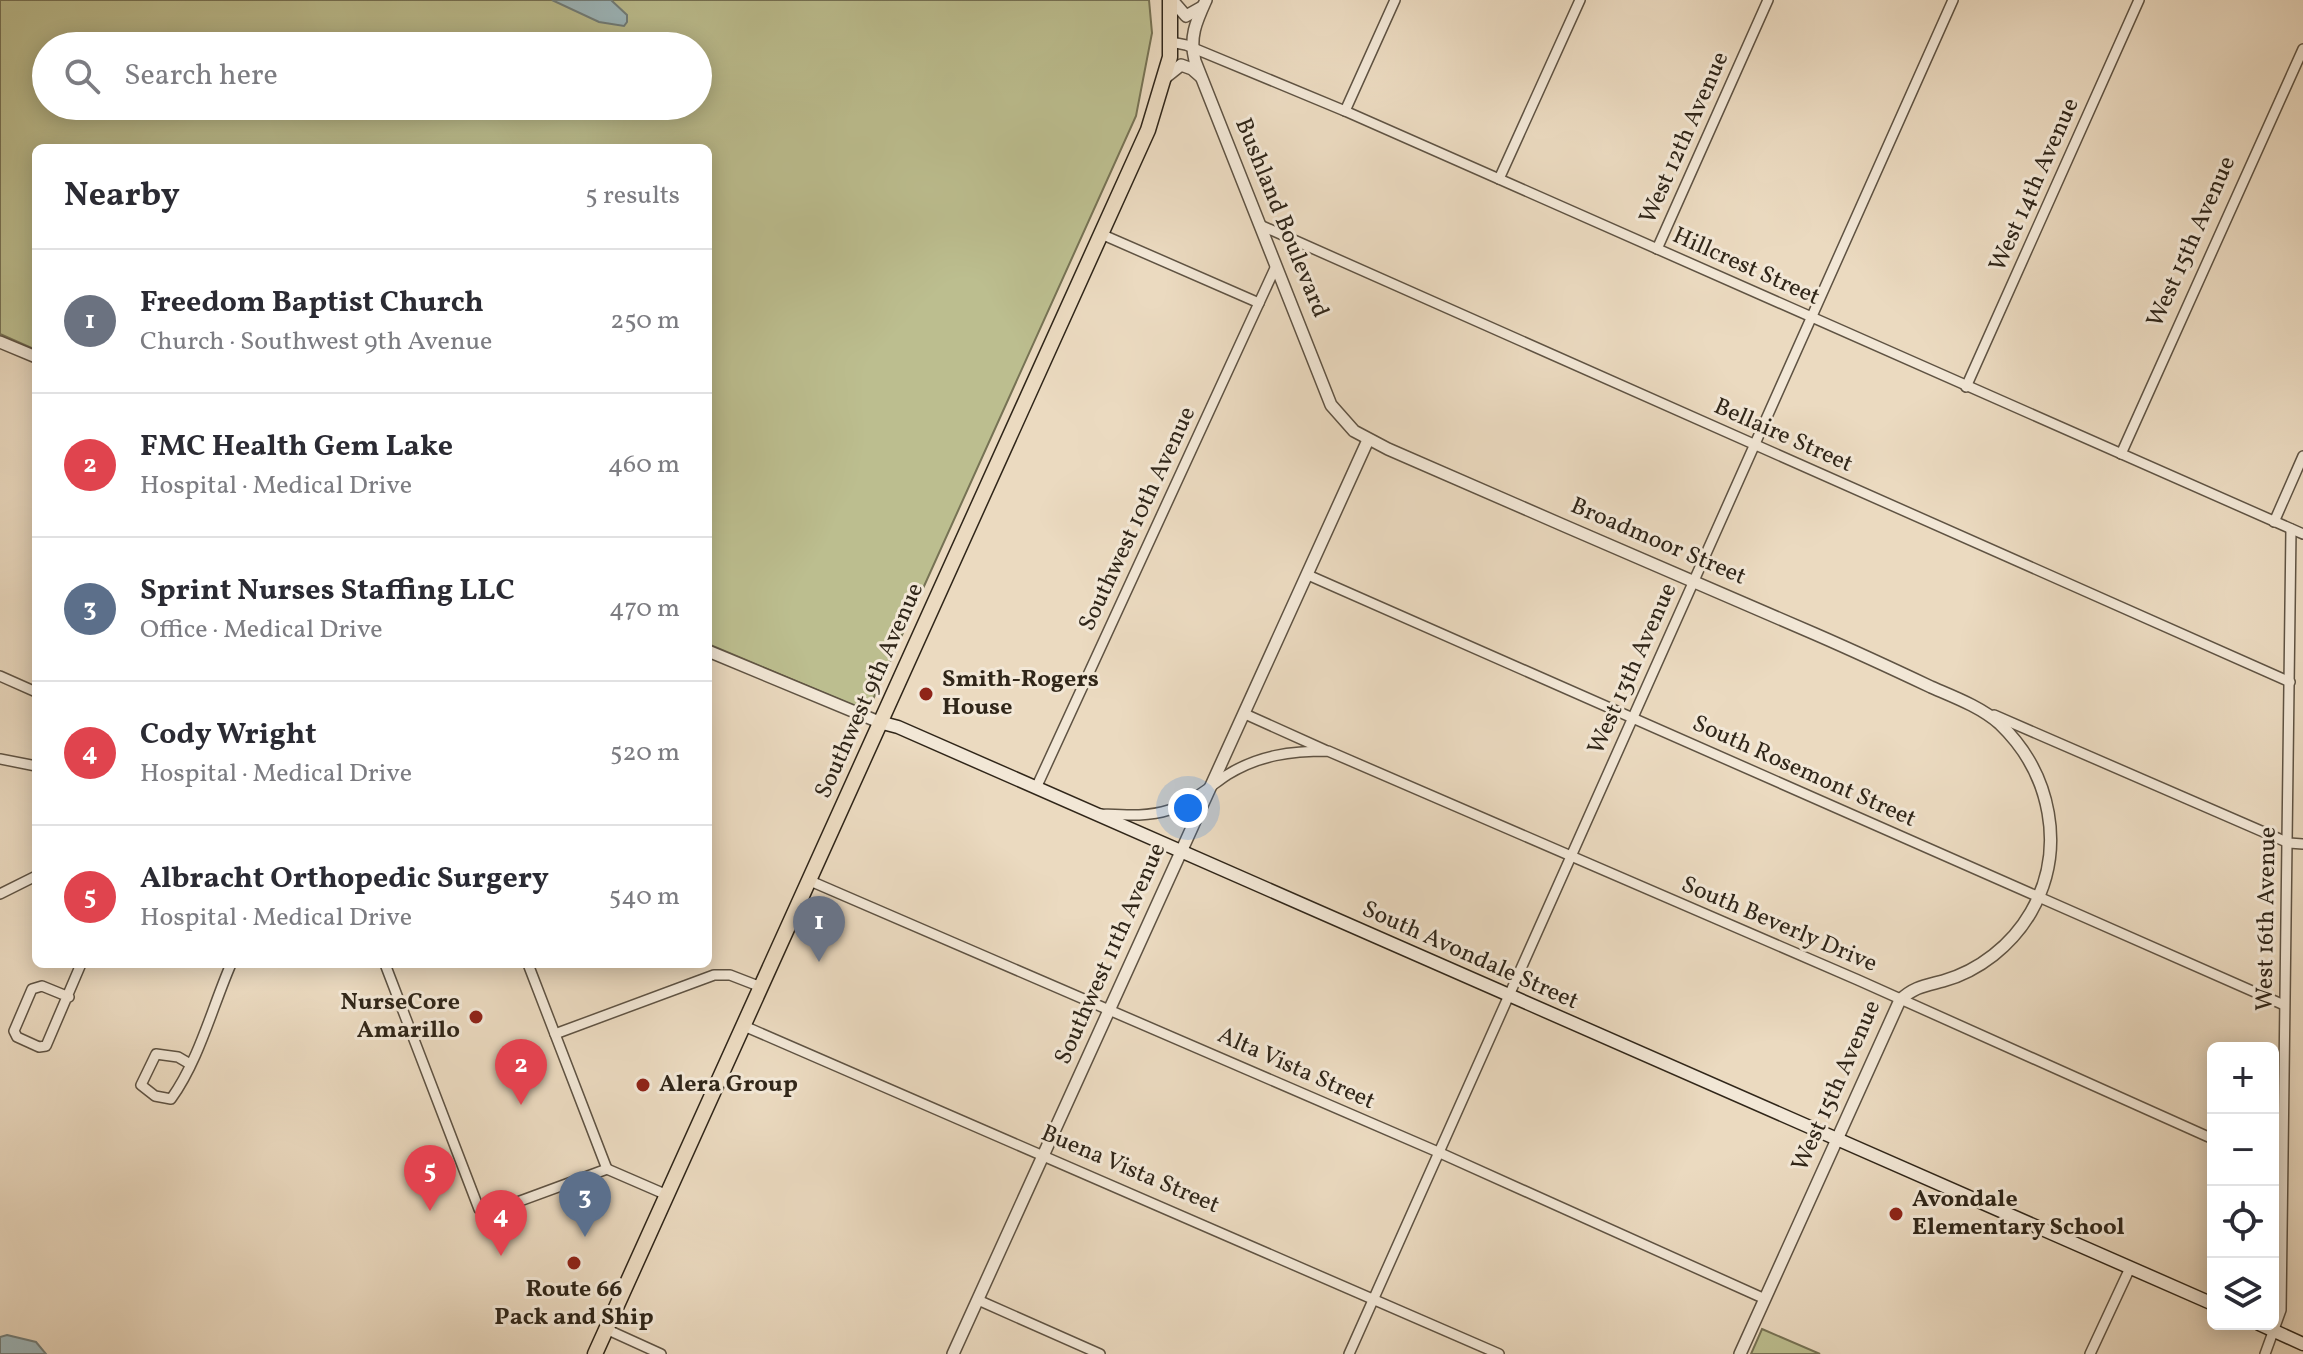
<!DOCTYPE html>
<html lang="en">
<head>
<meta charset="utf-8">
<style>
	:root { --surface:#fff; --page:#f7f7f7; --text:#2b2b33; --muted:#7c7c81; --line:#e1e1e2; --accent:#8f2418 }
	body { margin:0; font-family:Vollkorn,serif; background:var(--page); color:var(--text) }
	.controls { position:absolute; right:24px; bottom:24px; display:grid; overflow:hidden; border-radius:12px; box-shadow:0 4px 20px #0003 }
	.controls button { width:72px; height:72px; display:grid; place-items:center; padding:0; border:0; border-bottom:2px solid var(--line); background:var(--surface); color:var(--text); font:40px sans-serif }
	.you { position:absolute; left:1188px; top:808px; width:28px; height:28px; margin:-20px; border:6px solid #fff; border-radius:50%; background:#1a73e8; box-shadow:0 0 0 12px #1a73e833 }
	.badge { display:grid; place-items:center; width:52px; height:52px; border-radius:50%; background:var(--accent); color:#fff; font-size:26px; font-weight:700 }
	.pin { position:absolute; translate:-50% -66px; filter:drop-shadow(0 2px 4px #0008) }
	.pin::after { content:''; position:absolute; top:42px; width:28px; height:24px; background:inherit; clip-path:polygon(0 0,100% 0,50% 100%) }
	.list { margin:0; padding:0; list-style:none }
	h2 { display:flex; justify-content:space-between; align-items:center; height:104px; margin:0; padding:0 32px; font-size:34px }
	h2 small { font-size:26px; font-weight:400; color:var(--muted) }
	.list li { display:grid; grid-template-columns:52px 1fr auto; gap:24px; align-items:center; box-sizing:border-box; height:144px; padding:0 32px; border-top:2px solid var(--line) }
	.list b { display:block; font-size:30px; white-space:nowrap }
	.list p { margin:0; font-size:26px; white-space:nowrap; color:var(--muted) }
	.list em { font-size:26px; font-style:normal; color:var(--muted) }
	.icon { flex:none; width:44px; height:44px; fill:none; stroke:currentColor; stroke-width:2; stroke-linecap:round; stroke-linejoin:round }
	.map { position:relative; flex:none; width:2303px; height:1354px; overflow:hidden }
	.search { position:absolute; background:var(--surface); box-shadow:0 4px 20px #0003; left:32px; top:32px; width:680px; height:88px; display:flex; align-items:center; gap:20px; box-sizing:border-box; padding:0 28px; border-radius:44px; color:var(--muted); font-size:30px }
	.panel { position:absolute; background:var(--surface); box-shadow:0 4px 20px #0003; left:32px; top:144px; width:680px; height:824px; border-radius:12px }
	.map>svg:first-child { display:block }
	.green { fill:#bcbe8f; stroke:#767254; stroke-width:2; fill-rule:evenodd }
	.water { fill:#9db8bd; stroke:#717e7b; stroke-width:2 }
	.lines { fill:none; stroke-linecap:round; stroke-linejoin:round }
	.minor-casing { stroke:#5f5343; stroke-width:12 }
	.tertiary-casing { stroke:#5f5343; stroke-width:14 }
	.secondary-casing { stroke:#302619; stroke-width:15 }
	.primary-casing { stroke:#302619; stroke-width:17 }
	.minor { stroke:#f2e7d6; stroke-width:9 }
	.tertiary { stroke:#f2e7d6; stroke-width:11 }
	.secondary { stroke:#f2e7d6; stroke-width:12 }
	.primary { stroke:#ebdac0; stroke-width:14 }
	.poi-dot { fill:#8f2418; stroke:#f2e7d6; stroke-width:3 }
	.labels { text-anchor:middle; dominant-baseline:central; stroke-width:6; stroke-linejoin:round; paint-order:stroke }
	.street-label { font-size:24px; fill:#302619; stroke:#f2e7d6 }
	.poi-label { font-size:24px; font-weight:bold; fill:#302619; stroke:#f2e7d6; text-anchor:start }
</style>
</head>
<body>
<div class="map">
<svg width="2303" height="1354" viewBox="0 0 2303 1354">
	<rect width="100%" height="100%" fill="#ebdac0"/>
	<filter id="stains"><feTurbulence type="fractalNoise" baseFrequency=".0025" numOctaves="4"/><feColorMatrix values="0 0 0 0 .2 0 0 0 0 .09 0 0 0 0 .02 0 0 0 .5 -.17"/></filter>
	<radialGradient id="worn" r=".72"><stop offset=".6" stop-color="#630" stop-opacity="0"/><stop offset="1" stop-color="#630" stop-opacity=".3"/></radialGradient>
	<g class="green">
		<path d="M0 0H1149L1152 33 1136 116 870 706 864 710 708 644V148H36V350L0 334ZM46 46H698V106H46Z"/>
		<path d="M1762 1329 1820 1354H1751Z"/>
	</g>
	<g class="water">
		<path d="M552 0H611L627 15V22L624 26 599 22Z"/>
		<path d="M7 1335 36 1342 46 1354H0V1337Z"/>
	</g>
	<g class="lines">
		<g class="minor-casing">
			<g id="minor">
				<path d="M1171 42 1186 45 1345 111 2303 534"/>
				<path d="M1345 111 1395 0"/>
				<path d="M1499 179 1580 0"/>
				<path d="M1260 225 2290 682"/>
				<path d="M1101 234 1259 303"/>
				<path d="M1657 249 1768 0"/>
				<path d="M1966 387 2139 0"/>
				<path d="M2121 454 2303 49"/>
				<path d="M2274 522 2303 456"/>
				<path d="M1308 575 2284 1005"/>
				<path d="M0 676 36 692"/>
				<path d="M1245 714 1325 750"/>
				<path d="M1994 715 2289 843 2303 844"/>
				<path d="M0 759 36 766"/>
				<path d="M1036 788 1276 266"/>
				<path d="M1101 814C1124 815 1148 817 1169 810 1192 802 1208 788 1227 775 1259 755 1291 751 1328 751L1858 980 2213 1139"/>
				<path d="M808 880 1438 1152 1765 1299"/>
				<path d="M0 894 36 876"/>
				<path d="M385 964 479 1209 493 1211 607 1169 667 1195"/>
				<path d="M528 964 607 1169"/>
				<path d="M69 997 42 986 32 989 14 1031 17 1037 39 1047 46 1046 81 964"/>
				<path d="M744 1026 1499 1354"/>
				<path d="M555 1034 714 975H730L761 987"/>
				<path d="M190 1064 178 1057 156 1054 141 1085 155 1096 171 1099C199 1060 212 1008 231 964"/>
				<path d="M978 1300 1100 1354"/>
				<path d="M606 1329 661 1354"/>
				<path d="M1349 1354 1953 0"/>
				<path d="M2090 1354 2130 1268"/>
				<path d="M2265 1354 2281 1310 2291 529"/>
			</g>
		</g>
		<g class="tertiary-casing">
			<g id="tertiary">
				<path d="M1172 0 1186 16 1202 7"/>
				<path d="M1206 0C1196 22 1189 37 1195 61L1331 405 1354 431 1388 449C1530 511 1673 573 1815 634 1854 651 1893 669 1931 687 1954 697 1981 707 2000 724 2051 773 2067 849 2031 912 2012 945 1979 971 1943 981 1924 986 1914 987 1900 1000L1740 1354"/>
				<path d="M1166 77 1181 65 1192 69 1200 76"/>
				<path d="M0 342 36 357"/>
				<path d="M708 651 879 722"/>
				<path d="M953 1354 1368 440"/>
			</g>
		</g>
		<g class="secondary-casing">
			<g id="secondary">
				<path d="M879 722 898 727 2213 1304"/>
				<path d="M2259 1324 2303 1344"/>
			</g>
		</g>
		<g class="primary-casing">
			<path id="primary" d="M595 1354 1148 130 1170 57V0"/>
		</g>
		<use href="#minor" class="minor"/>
		<use href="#tertiary" class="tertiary"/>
		<use href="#secondary" class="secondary"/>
		<use href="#primary" class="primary"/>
	</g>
	<g class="poi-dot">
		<circle cx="926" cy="694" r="8"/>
		<circle cx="476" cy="1017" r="8"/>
		<circle cx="643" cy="1085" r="8"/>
		<circle cx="1896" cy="1214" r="8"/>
		<circle cx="574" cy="1263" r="8"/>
	</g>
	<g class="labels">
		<g class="street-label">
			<text transform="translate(1685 138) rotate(-66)">West 12th Avenue</text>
			<text transform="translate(2035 185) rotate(-66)">West 14th Avenue</text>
			<text transform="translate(1281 218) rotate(68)">Bushland Boulevard</text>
			<text transform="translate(2192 242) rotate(-66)">West 15th Avenue</text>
			<text transform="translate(1746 267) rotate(24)">Hillcrest Street</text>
			<text transform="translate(1783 436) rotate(24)">Bellaire Street</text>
			<text transform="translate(1138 519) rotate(-65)">Southwest 10th Avenue</text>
			<text transform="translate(1658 542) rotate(23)">Broadmoor Street</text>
			<text transform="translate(1633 669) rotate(-66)">West 13th Avenue</text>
			<text transform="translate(870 691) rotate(-66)">Southwest 9th Avenue</text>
			<text transform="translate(1804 772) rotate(24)">South Rosemont Street</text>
			<text transform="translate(2267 919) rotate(-89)">West 16th Avenue</text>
			<text transform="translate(1779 925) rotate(23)">South Beverly Drive</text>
			<text transform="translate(1111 954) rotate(-66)">Southwest 11th Avenue</text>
			<text transform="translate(1470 956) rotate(24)">South Avondale Street</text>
			<text transform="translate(1296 1069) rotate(24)">Alta Vista Street</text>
			<text transform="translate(1837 1086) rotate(-66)">West 15th Avenue</text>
			<text transform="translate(1130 1170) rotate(23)">Buena Vista Street</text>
		</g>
		<g class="poi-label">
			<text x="942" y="680">Smith-Rogers<tspan x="942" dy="28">House</tspan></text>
			<text x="460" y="1003" text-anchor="end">NurseCore<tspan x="460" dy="28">Amarillo</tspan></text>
			<text x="659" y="1085">Alera Group</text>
			<text x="1912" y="1200">Avondale<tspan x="1912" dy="28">Elementary School</tspan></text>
			<text x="574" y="1290" text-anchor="middle">Route 66<tspan x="574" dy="28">Pack and Ship</tspan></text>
		</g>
	</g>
	<rect width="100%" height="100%" filter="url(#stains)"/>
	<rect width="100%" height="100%" fill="url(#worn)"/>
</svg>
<div class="controls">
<button>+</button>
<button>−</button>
<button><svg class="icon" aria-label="locate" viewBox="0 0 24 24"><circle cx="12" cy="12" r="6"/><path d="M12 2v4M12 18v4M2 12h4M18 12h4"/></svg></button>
<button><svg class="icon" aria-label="layers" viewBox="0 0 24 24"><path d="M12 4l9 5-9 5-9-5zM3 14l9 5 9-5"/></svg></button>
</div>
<div class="you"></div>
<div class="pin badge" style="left:819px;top:962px;background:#6b7280">1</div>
<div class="pin badge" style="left:521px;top:1105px;background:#e0444e">2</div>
<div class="pin badge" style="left:585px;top:1237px;background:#5c6f8a">3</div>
<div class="pin badge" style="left:501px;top:1256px;background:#e0444e">4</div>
<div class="pin badge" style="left:430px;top:1211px;background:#e0444e">5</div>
<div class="search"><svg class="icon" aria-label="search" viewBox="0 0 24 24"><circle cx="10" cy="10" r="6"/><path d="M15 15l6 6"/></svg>Search here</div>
<section class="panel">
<h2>Nearby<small>5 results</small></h2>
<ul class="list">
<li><span class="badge" style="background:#6b7280">1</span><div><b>Freedom Baptist Church</b><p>Church · Southwest 9th Avenue</p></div><em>250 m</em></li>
<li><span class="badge" style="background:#e0444e">2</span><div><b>FMC Health Gem Lake</b><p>Hospital · Medical Drive</p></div><em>460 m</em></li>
<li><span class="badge" style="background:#5c6f8a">3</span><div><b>Sprint Nurses Staffing LLC</b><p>Office · Medical Drive</p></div><em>470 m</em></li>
<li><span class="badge" style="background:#e0444e">4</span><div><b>Cody Wright</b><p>Hospital · Medical Drive</p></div><em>520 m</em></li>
<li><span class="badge" style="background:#e0444e">5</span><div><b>Albracht Orthopedic Surgery</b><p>Hospital · Medical Drive</p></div><em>540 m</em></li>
</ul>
</section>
</div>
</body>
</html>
